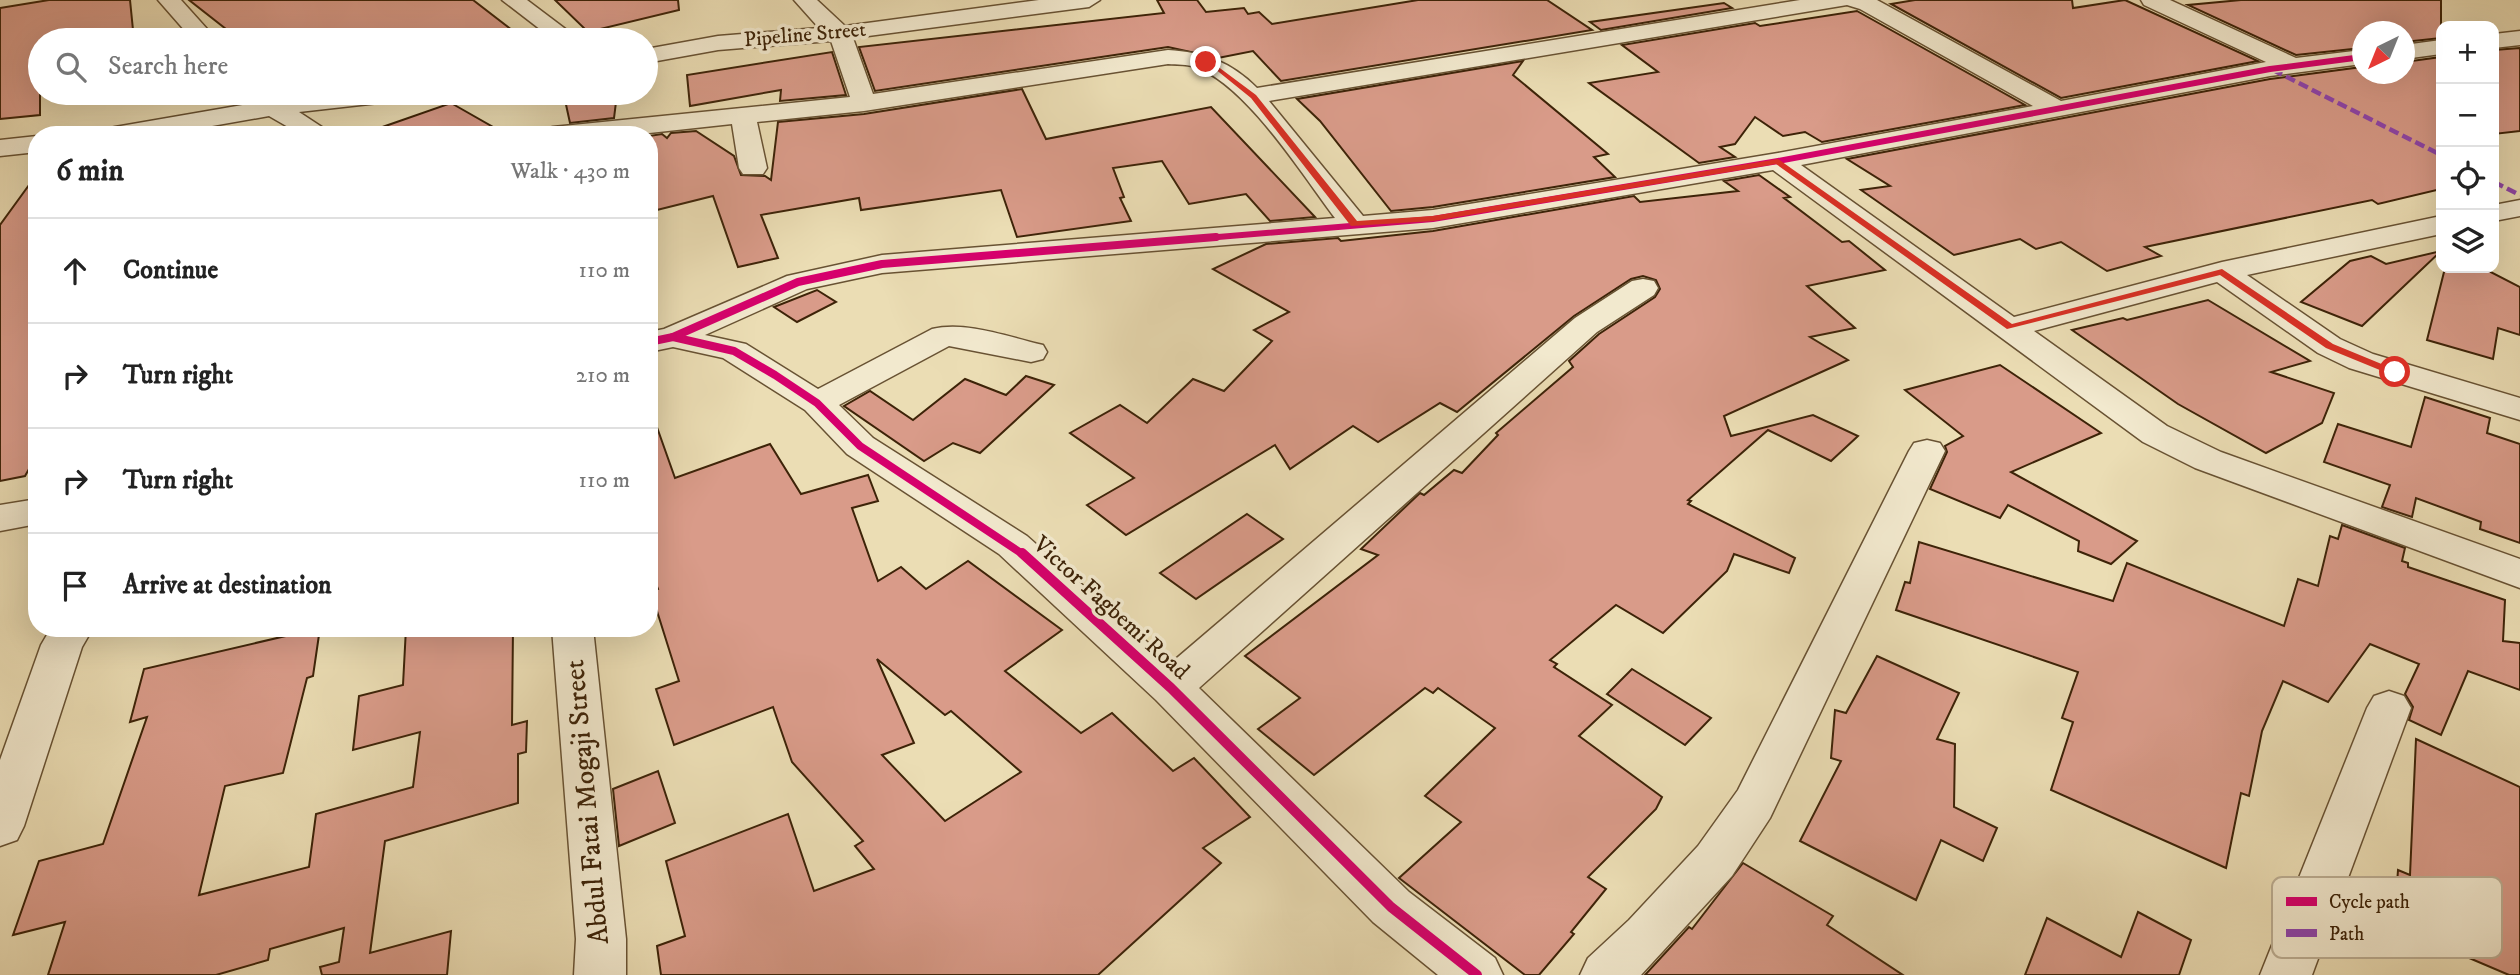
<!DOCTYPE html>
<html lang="en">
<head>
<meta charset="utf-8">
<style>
	:root { --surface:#fff; --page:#f2f2f2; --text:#222; --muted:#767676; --line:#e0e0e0 }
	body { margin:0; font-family:"IM FELL DW Pica",serif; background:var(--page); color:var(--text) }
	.controls { position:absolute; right:21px; top:21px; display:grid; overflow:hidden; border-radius:14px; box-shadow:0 7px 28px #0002 }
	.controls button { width:63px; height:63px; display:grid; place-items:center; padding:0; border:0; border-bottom:2px solid var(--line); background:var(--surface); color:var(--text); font:35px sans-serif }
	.compass { position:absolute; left:2352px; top:21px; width:63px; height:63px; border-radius:50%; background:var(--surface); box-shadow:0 7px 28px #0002; rotate:223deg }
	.stop { position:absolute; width:21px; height:21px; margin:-16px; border:5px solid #d93025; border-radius:50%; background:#fff }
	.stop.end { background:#d93025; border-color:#fff; box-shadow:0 2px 7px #0008 }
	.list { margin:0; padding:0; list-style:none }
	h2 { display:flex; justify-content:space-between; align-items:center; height:91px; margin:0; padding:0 28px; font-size:30px }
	h2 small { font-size:23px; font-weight:400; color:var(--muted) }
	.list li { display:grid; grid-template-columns:46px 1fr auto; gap:21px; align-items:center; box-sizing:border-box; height:105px; padding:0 28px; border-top:2px solid var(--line) }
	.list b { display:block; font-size:26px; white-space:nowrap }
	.list em { font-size:23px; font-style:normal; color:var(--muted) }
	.icon { flex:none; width:38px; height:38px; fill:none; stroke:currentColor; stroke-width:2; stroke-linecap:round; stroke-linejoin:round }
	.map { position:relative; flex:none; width:2520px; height:975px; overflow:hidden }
	.search { position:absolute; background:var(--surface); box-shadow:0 7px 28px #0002; left:28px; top:28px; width:630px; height:77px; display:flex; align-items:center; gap:18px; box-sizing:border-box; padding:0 24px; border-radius:38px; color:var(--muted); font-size:26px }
	.panel { position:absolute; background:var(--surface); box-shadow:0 7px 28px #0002; left:28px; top:126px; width:630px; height:511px; border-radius:28px }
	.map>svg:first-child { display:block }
	.building { fill:#d99b89; stroke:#3d2308; stroke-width:2; fill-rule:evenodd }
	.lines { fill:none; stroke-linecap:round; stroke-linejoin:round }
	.minor-casing { stroke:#685233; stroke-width:3 }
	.minor { fill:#f2e9ce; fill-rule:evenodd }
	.quiet { stroke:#8e44ad; stroke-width:4.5; stroke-dasharray:10 4.5; stroke-linecap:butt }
	.cycleway-far2-casing { stroke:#f2e9ce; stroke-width:9 }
	.cycleway-far1-casing { stroke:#f2e9ce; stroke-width:12 }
	.cycleway-casing { stroke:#f2e9ce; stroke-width:15 }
	.cycleway-far2 { stroke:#d6006c; stroke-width:6 }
	.cycleway-far1 { stroke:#d6006c; stroke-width:8 }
	.cycleway { stroke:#d6006c; stroke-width:10 }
	.route { fill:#d93025 }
	.labels { text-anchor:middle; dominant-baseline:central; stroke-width:7; stroke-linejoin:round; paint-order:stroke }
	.far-street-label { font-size:21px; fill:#3d2308; stroke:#f2e9ce }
	.street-label { font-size:24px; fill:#3d2308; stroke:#f2e9ce }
	.near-street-label { font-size:28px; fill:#3d2308; stroke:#f2e9ce }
	.key { fill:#f2e9ce; stroke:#bcae93; stroke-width:2 }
	.key-label { font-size:19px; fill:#3d2308 }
</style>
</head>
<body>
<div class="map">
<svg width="2520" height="975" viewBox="0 0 2520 975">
	<rect width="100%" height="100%" fill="#ebddb4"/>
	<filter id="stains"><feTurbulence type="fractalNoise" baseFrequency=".00286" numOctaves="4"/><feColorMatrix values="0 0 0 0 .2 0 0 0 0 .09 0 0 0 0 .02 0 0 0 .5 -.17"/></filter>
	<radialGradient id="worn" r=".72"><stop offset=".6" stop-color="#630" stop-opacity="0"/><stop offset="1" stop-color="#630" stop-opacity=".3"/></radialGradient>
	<g class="building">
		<path d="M49 0H130L134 40H40V115L0 119V8Z"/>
		<path d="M189 0H473L525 40H348L347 32 317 40H240Z"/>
		<path d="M555 0H678L679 10 588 32Z"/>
		<path d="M1157 0H1197L1206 12 1244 8 1248 14 1259 12 1272 24 1418 0H1547L1592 30 1281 81 1253 51 1218 58 1168 47 875 91 859 47 1164 13Z"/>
		<path d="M1915 0H2072L2073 8 2125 0 2258 61 2061 98 1891 4Z"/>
		<path d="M2241 0H2441V38L2404 42V32H2362V48L2296 55 2188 5Z"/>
		<path d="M1724 3 1732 8 1601 30 1590 22Z"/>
		<path d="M1857 11 2025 105 1822 142 1805 132 1783 136 1755 117 1735 144 1720 147 1735 157 1699 163 1589 83 1658 72 1622 45 1755 23 1760 26Z"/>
		<path d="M2520 48V131L2494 134V50Z"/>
		<path d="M832 52 846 95 780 101 781 90 690 106 687 75Z"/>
		<path d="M2441 57V189L2378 204 2372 200 2145 247 2161 256 2107 271 2061 242 2036 249 2020 239 1954 255 1861 190 1890 186 1847 159 2270 79 2362 67V74H2404V62Z"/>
		<path d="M1523 61 1513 75 1608 154 1594 157 1615 177 1433 207 1391 211 1320 121 1297 99Z"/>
		<path d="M1022 89 1046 139 1211 107 1315 217 1270 221 1246 194 1189 204 1162 161 1113 168 1124 197 1120 198 1131 221 1017 237 1001 190 861 210 859 198 761 215 778 258 738 267 713 196 649 212V136L662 134 667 138 671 133 696 131 734 156 741 175 765 176 771 180 778 122 864 114Z"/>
		<path d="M603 94 616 102 614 118 570 123 565 100Z"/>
		<path d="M451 103 507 135H372L371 131Z"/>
		<path d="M37 174V455L25 476 0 481V225Z"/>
		<path d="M1759 175 1790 197 1784 198 1842 242 1849 241 1885 270 1807 286 1855 328 1810 337 1848 360 1724 416 1731 436 1813 415 1858 436 1831 461 1768 430 1688 500 1691 501 1688 504 1795 558 1789 573 1734 554 1727 571 1663 633 1616 605 1550 660 1557 664 1554 667 1612 705 1579 736 1662 797 1656 809 1588 877 1606 889 1571 932 1574 934 1539 975H1525L1399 878 1461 822 1425 796 1495 728 1438 688 1433 693 1425 688 1314 775 1258 729 1300 698 1245 656 1378 555 1361 549 1420 493 1424 495 1454 470 1462 473 1498 435 1496 433 1573 367 1569 361 1599 334 1655 297 1660 289 1656 280 1643 276 1631 279 1574 316 1457 412 1440 403 1378 442 1353 426 1290 469 1275 445 1126 535 1087 505 1134 478 1070 433 1120 405 1147 423 1193 379 1224 391 1272 341 1254 330 1289 312 1213 269 1266 244 1338 238 1341 241 1433 231 1634 196 1640 202 1738 191 1724 181Z"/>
		<path d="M2441 251 2362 326 2301 302 2350 261 2371 256 2386 264Z"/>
		<path d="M2445 268H2483L2520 287V335L2498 328 2493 359 2427 340Z"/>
		<path d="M817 290 836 302 797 322 774 307Z"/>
		<path d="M2208 300 2310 361 2271 372 2334 393 2322 423 2266 453 2178 404 2072 330 2123 318 2127 320Z"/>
		<path d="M2000 365 2101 433 2011 472 2137 541 2111 564 2078 551 2079 541 2008 505 2000 518 1930 489 1947 452 1945 446 1963 436 1905 390Z"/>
		<path d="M1026 376 1054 385 980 453 953 443 924 461 844 406 870 391 913 420 965 379 1006 395Z"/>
		<path d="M2425 397 2490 418 2487 433 2520 444V543L2480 529 2481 522 2416 498 2412 517 2382 507 2390 485 2324 462 2338 424 2411 447Z"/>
		<path d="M653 416 675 478 770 444 801 494 868 475 878 501 852 508 878 581 901 567 926 589 968 561 1062 630 1005 671 1081 733 1112 713 1173 771 1194 758 1250 817 1203 848 1221 863 1098 975H661L657 946 685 936 666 861 788 814 814 891 874 869 855 846 863 841 792 762 773 707 674 745 656 689 679 681 651 592 658 589 649 566V417ZM877 659 945 715 951 711 1021 772 945 821 882 755 914 743Z"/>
		<path d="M1247 514 1283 539 1196 599 1160 573Z"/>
		<path d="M2342 525 2405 548 2402 561 2408 563V567L2505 600 2503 641 2520 643V690L2468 671 2441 735 2409 720 2413 707 2405 694 2419 664 2370 644 2328 702 2283 681 2262 731 2249 796 2241 793 2226 868 2051 790 2073 722 2062 718 2078 672 1896 610 1905 582 1910 583 1919 542 2113 601 2127 563 2284 626 2298 579 2318 586 2330 536 2338 539Z"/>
		<path d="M320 628 313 676 307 678 283 773 225 786 199 895 309 867 316 814 413 787 420 732 353 750 359 696 403 685 406 628H513L512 725 527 721 526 752 518 754V803L385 841 370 953 451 931 447 975H322L320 967 339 962 344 928 270 949 268 960 216 975H48L65 922 13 935 39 861 103 844 147 717 130 722 144 669Z"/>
		<path d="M1877 656 1959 693 1937 739 1955 744 1954 807 1997 828 1983 861 1941 840 1916 900 1800 841 1841 761 1831 758 1835 710 1846 713Z"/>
		<path d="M1632 669 1711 718 1685 745 1607 694Z"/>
		<path d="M2416 739 2520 787V975H2509L2394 926 2398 870 2410 875Z"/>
		<path d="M658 771 675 823 619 846 613 789Z"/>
		<path d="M1743 863 1833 916 1827 925 1903 975H1645L1689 927 1692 929Z"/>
		<path d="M2138 912 2191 940 2179 975H2025L2047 918 2121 957Z"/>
	</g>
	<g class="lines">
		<g class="minor-casing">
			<g id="minor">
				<path d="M158 0H181L217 40H193Z"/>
				<path d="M502 0H527L580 40H554Z"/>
				<path d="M794 0H817L845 26 1039 0H1100L1089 7 853 38 873 94 1168 50C1204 52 1231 62 1257 88L1800 0H1877L2061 101 2266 62 2144 5 2141 0H2170L2296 58 2362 50V64L2270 76 1801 165 2014 317 2222 262 2441 216V234L2247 275 2340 339 2373 354 2520 398V420L2349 368 2318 353 2217 282 2034 331 2167 426 2221 452 2520 559V588L2195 468 2143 442 1773 170 1433 228 882 273 807 289 705 335 746 344 818 389 932 329C967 321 1008 337 1043 345L1047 352 1043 359 1031 362 949 346 839 405 873 438 1027 536 1171 663 1575 318 1632 281 1643 279 1654 281 1658 288 1654 295 1597 332 1199 688 1409 892 1495 958 1503 975H1438L1373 922 1156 700 999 554 847 454 805 410 723 358 673 347 649 352V332L664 329 787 276 882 255 1335 218C1303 176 1246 84 1195 67 1187 64 1177 65 1168 64L864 111 757 122 767 168 763 174H743L739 168 732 124 631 135H540L544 129 553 127 850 97 831 41 718 50 646 63V49L718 36 819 28ZM1847 5 1860 9 2033 106 1778 153 1433 210 1363 216 1269 101Z"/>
				<path d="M2520 31V45L2494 48V34Z"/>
				<path d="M2441 40V54L2404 59V45Z"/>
				<path d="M340 93H417L414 98 405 100 299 112 334 135H302L269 116 161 135H102L106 129 115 127 254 103 266 96 277 100Z"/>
				<path d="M37 136V152L0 156V140Z"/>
				<path d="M2520 200V216L2494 221V205Z"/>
				<path d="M1927 440 1940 443 1945 451 1770 818 1732 876 1641 975H1580L1588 958 1629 920 1698 846 1738 790 1909 451 1914 443Z"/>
				<path d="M37 499V524L0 531V505Z"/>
				<path d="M51 628H93L82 647 24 826 17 840 0 846V760L41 645Z"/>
				<path d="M552 628H593L626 939V975H574L576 939Z"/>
				<path d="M2389 691 2404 696 2411 708 2312 975H2260L2367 708 2374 696Z"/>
			</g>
		</g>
		<use href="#minor" class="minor"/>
		<g class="quiet">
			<path d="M2273 70 2441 155"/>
			<path d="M2494 182 2520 195"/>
		</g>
		<g class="cycleway-far2-casing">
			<path id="cycleway-far2" d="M1194 239 1433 219 1778 161 2270 69 2362 57"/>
		</g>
		<g class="cycleway-far1-casing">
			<g id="cycleway-far1">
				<path d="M673 337 734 351 775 375 817 403 860 446 1024 555"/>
				<path d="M649 342 673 337 798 282 882 264 1216 237"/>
			</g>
		</g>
		<g class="cycleway-casing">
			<path id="cycleway" d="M1022 553 1171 688 1391 907 1477 975"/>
		</g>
		<use href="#cycleway-far2" class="cycleway-far2"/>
		<use href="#cycleway-far1" class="cycleway-far1"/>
		<use href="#cycleway" class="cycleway"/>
	</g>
	<path class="route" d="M1204 60H1209L1256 95 1357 221 1433 216 1778 159 2012 324 2222 269 2333 344 2401 372 2392 375 2326 348 2220 275 2007 329 1776 164 1433 221 1351 226 1251 98Z"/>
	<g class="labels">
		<g class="far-street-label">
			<text transform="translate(805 35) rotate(-5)">Pipeline Street</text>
		</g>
		<g class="street-label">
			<text transform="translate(1111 608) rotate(42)">Victor Fagbemi Road</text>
		</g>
		<g class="near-street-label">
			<text transform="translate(587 802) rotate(-95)">Abdul Fatai Mogaji Street</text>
		</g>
	</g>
	<rect x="2272" y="877" width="230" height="81" rx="10" class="key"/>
	<rect x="2286" y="897" width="31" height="9" fill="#d6006c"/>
	<rect x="2286" y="929" width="31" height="8" fill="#8e44ad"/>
	<g class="key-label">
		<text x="2329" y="908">Cycle path</text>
		<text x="2329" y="940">Path</text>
	</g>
	<rect width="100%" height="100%" filter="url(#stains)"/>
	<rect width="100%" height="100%" fill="url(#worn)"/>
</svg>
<div class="controls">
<button>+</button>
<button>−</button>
<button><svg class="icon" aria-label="locate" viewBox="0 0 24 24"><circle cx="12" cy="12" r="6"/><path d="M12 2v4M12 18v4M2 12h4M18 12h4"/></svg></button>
<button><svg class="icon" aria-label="layers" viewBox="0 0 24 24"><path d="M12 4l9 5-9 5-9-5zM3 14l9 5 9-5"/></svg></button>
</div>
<svg class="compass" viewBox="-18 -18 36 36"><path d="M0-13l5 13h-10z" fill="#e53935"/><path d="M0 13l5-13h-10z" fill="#767676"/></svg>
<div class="stop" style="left:2395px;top:372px"></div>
<div class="stop end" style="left:1206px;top:62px"></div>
<div class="search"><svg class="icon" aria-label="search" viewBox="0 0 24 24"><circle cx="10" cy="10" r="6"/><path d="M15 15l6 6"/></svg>Search here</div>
<section class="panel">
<h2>6 min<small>Walk · 430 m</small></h2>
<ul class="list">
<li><svg class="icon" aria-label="ahead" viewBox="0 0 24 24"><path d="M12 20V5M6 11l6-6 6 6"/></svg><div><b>Continue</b></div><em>110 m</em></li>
<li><svg class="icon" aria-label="right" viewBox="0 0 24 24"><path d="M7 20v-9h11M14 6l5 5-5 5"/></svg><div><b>Turn right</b></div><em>210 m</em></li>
<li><svg class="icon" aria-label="right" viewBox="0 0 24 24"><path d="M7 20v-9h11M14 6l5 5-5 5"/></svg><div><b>Turn right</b></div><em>110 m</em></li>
<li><svg class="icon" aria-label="arrive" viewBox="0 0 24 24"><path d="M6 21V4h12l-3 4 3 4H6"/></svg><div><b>Arrive at destination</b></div></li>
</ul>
</section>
</div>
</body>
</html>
